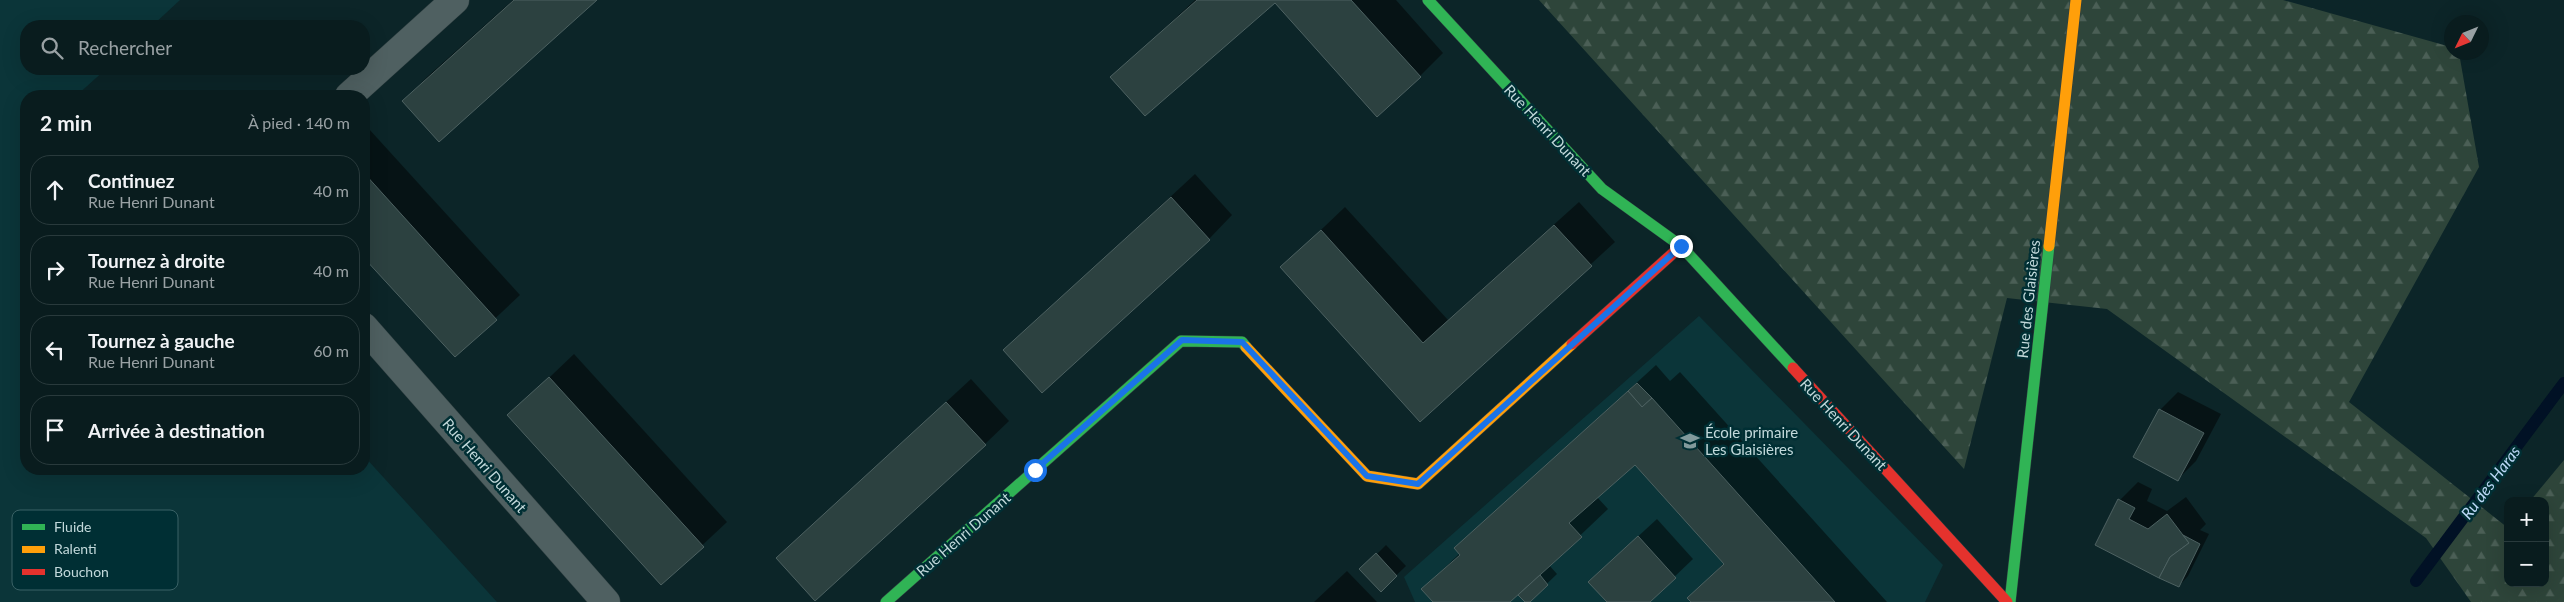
<!DOCTYPE html>
<html lang="fr">
<head>
<meta charset="utf-8">
<style>
	:root { --surface:#091c1e; --page:#122527; --text:#f1f3f6; --muted:#99a1a4; --line:#293a3c }
	body { margin:0; font-family:Lato,sans-serif; background:var(--page); color:var(--text) }
	.controls { position:absolute; right:15px; bottom:15px; display:grid; overflow:hidden; border-radius:10px; box-shadow:0 5px 20px #0002 }
	.controls button { width:45px; height:45px; display:grid; place-items:center; padding:0; border:0; border-bottom:1px solid var(--line); background:var(--surface); color:var(--text); font:25px sans-serif }
	.compass { position:absolute; left:2444px; top:15px; width:45px; height:45px; border-radius:50%; background:var(--surface); box-shadow:0 5px 20px #0002; rotate:227deg }
	.stop { position:absolute; width:15px; height:15px; margin:-11px; border:4px solid #1a73e8; border-radius:50%; background:#fff }
	.stop.end { background:#1a73e8; border-color:#fff; box-shadow:0 1px 5px #0008 }
	.list { margin:0; padding:0; list-style:none }
	h2 { display:flex; justify-content:space-between; align-items:center; height:65px; margin:0; padding:0 20px; font-size:21px }
	h2 small { font-size:16px; font-weight:400; color:var(--muted) }
	.list li { display:grid; grid-template-columns:32px 1fr auto; gap:15px; align-items:center; box-sizing:border-box; height:70px; margin:0 10px 10px; padding:0 10px; border:1px solid var(--line); border-radius:20px }
	.list b { display:block; font-size:19px; white-space:nowrap }
	.list p { margin:0; font-size:16px; white-space:nowrap; color:var(--muted) }
	.list em { font-size:16px; font-style:normal; color:var(--muted) }
	.icon { flex:none; width:28px; height:28px; fill:none; stroke:currentColor; stroke-width:2; stroke-linecap:round; stroke-linejoin:round }
	.map { position:relative; flex:none; width:2564px; height:602px; overflow:hidden }
	.search { position:absolute; background:var(--surface); box-shadow:0 5px 20px #0002; left:20px; top:20px; width:350px; height:55px; display:flex; align-items:center; gap:12px; box-sizing:border-box; padding:0 18px; border-radius:20px; color:var(--muted); font-size:19px }
	.panel { position:absolute; background:var(--surface); box-shadow:0 5px 20px #0002; left:20px; top:90px; width:350px; height:385px; border-radius:20px }
	.map>svg:first-child { display:block }
	.built { fill:#0b3539 }
	.forest { fill:url(#forest-firs) }
	.shadow { fill:#0007 }
	.lines { fill:none; stroke-linecap:round; stroke-linejoin:round }
	.stream { stroke:#011125; stroke-width:12 }
	.building { fill:#2c4140; stroke:#4d6161 }
	.street-casing { stroke:#2f3f41; stroke-width:29 }
	.fast-casing { stroke:#2f3f41; stroke-width:12 }
	.slow-casing { stroke:#2f3f41; stroke-width:12 }
	.jam-casing { stroke:#2f3f41; stroke-width:12 }
	.street { stroke:#4f6061; stroke-width:28 }
	.fast { stroke:#30b455; stroke-width:11 }
	.slow { stroke:#ff9f0a; stroke-width:11 }
	.jam { stroke:#e5322d; stroke-width:11 }
	.route { stroke:#1a73e8; stroke-width:6 }
	.labels { text-anchor:middle; dominant-baseline:central; stroke-width:5; stroke-linejoin:round; paint-order:stroke }
	.street-label { font-size:15px; fill:#c2d9db; stroke:#002f34 }
	.poi-label { font-size:15px; fill:#c2d9db; stroke:#002f34; text-anchor:start }
	.water-label { font-size:16px; font-style:italic; fill:#bcd9f7; stroke:#002f34 }
	.key { fill:#002f34; stroke:#3a6266; stroke-width:1 }
	.key-label { font-size:14px; fill:#c2d9db }
</style>
</head>
<body>
<div class="map">
<svg width="2564" height="602" viewBox="0 0 2564 602">
	<defs>
		<pattern id="forest-firs" width="22" height="20" patternUnits="userSpaceOnUse" patternTransform="scale(1.25)"><rect width="22" height="20" fill="#2e453a"/><path d="M5 1l3.5 6h-7zM16 11l3.5 6h-7z" fill="#4b5f56"/></pattern>
	</defs>
	<rect width="100%" height="100%" fill="#0c2528"/>
	<g class="built">
		<path d="M0 0H180L152 26H26V69H106L76 96H26V469H364V456L497 602H0Z"/>
		<path d="M1699 316 1943 565 1925 602H1415L1404 577Z"/>
	</g>
	<path class="forest" d="M1539 0H2283L2451 47 2452 52 2459 53 2479 167 2349 402 2508 528V583H2545V501H2530L2564 460V602H2471L2426 538 2107 309 2007 298 1964 469Z"/>
	<g class="shadow">
		<path d="M513 0H595L404 101 427 77Z"/>
		<path d="M1195 0H1396L1443 53 1420 76 1275 1 1112 77Z"/>
		<path d="M369 129 520 295 455 356 364 256V134Z"/>
		<path d="M1195 174 1232 215 1209 239 1005 350Z"/>
		<path d="M1579 202 1615 242 1420 421 1282 267 1345 207 1448 320Z"/>
		<path d="M574 354 727 522 662 583 509 416Z"/>
		<path d="M1656 365 1670 381 1680 372 1887 602H1693L1689 598 1725 562 1635 464 1597 497 1608 509 1549 565 1557 574 1528 602 1518 593 1508 602H1434L1423 589 1460 553 1456 548Z"/>
		<path d="M971 379 1009 421 985 444 777 558Z"/>
		<path d="M2178 392 2221 414 2196 461 2178 479 2160 410Z"/>
		<path d="M2138 482 2152 489 2147 501 2167 511 2186 497 2206 524 2200 530 2209 534 2188 576 2179 586 2097 544 2120 500Z"/>
		<path d="M1657 519 1693 559 1648 602H1609L1608 564Z"/>
		<path d="M1386 545 1406 566 1381 590 1371 560Z"/>
		<path d="M1347 571 1377 602H1314Z"/>
	</g>
	<g class="lines">
		<path class="stream" d="M2416 581 2564 383"/>
	</g>
	<g class="building">
		<path d="M514 0H597L439 142 402 101Z"/>
		<path d="M1197 0H1351L1421 77 1377 117 1275 3 1145 116 1110 77Z"/>
		<path d="M364 173 497 320 455 357 364 258Z"/>
		<path d="M1171 197 1210 240 1042 393 1003 350Z"/>
		<path d="M1554 225 1592 266 1420 422 1280 267 1321 230 1423 343Z"/>
		<path d="M549 377 704 547 661 585 507 415Z"/>
		<path d="M1637 383 1652 398 1642 407 1628 391Z"/>
		<path d="M1628 391 1642 407 1652 398 1835 602H1691L1687 598 1724 564 1635 465 1569 523 1582 537 1510 602H1433L1421 589 1460 555 1454 548Z"/>
		<path d="M946 402 986 445 815 601 776 558Z"/>
		<path d="M2159 409 2204 433 2178 481 2133 457Z"/>
		<path d="M2118 499 2135 508 2129 519 2148 529 2167 514 2189 543 2170 557 2159 578 2095 545Z"/>
		<path d="M2183 535 2200 544 2179 587 2159 578 2170 557 2189 543Z"/>
		<path d="M1638 536 1676 578 1650 602H1607L1588 582Z"/>
		<path d="M1376 553 1397 576 1381 592 1359 569Z"/>
		<path d="M1540 575 1548 585 1530 602H1525L1518 595Z"/>
	</g>
	<g class="lines">
		<g class="street-casing">
			<g id="street">
				<path d="M349 96 455 0"/>
				<path d="M364 327 606 602"/>
			</g>
		</g>
		<g class="fast-casing">
			<g id="fast">
				<path d="M1428 0 1602 189 1681 246 1793 368"/>
				<path d="M886 602 1181 341 1242 342 1246 347"/>
				<path d="M2010 602 2049 246"/>
			</g>
		</g>
		<g class="slow-casing">
			<g id="slow">
				<path d="M2049 246 2076 0"/>
				<path d="M1246 347 1367 476 1418 484 1572 344"/>
			</g>
		</g>
		<g class="jam-casing">
			<g id="jam">
				<path d="M1572 344 1681 246"/>
				<path d="M1793 368 2007 602"/>
			</g>
		</g>
		<use href="#street" class="street"/>
		<use href="#fast" class="fast"/>
		<use href="#slow" class="slow"/>
		<use href="#jam" class="jam"/>
	</g>
	<g class="lines">
		<path class="route" d="M1035 470 1182 340 1242 342 1367 476 1418 484 1681 246"/>
	</g>
	<defs>
		<g id="school-bare" transform="scale(1.5)"><path d="M0-5L7-2L0 1L-7-2ZM-4 1L0 2.5L4 1V4Q0 6-4 4Z" fill="#829a9c" stroke="#002f34" stroke-width="2.5" paint-order="stroke"/></g>
	</defs>
	<g fill-rule="evenodd">
		<use href="#school-bare" x="1690" y="441"/>
	</g>
	<g class="labels">
		<g class="street-label">
			<text transform="translate(1548 130) rotate(47)">Rue Henri Dunant</text>
			<text transform="translate(2028 299) rotate(-84)">Rue des Glaisières</text>
			<text transform="translate(1844 424) rotate(47)">Rue Henri Dunant</text>
			<text transform="translate(485 465) rotate(49)">Rue Henri Dunant</text>
			<text transform="translate(963 534) rotate(-41)">Rue Henri Dunant</text>
		</g>
		<g class="poi-label">
			<text x="1705" y="432">École primaire<tspan x="1705" dy="17">Les Glaisières</tspan></text>
		</g>
		<g class="water-label">
			<text transform="translate(2490 482) rotate(-53)">Ru des Haras</text>
		</g>
	</g>
	<rect x="12" y="510" width="166" height="80" rx="8" class="key"/>
	<rect x="22" y="524" width="23" height="6" fill="#30b455"/>
	<rect x="22" y="546" width="23" height="7" fill="#ff9f0a"/>
	<rect x="22" y="569" width="23" height="6" fill="#e5322d"/>
	<g class="key-label">
		<text x="54" y="532">Fluide</text>
		<text x="54" y="554">Ralenti</text>
		<text x="54" y="577">Bouchon</text>
	</g>
</svg>
<div class="controls">
<button>+</button>
<button>−</button>
</div>
<svg class="compass" viewBox="-18 -18 36 36"><path d="M0-13l5 13h-10z" fill="#e53935"/><path d="M0 13l5-13h-10z" fill="#99a1a4"/></svg>
<div class="stop" style="left:1035px;top:470px"></div>
<div class="stop end" style="left:1681px;top:246px"></div>
<div class="search"><svg class="icon" aria-label="search" viewBox="0 0 24 24"><circle cx="10" cy="10" r="6"/><path d="M15 15l6 6"/></svg>Rechercher</div>
<section class="panel">
<h2>2 min<small>À pied · 140 m</small></h2>
<ul class="list">
<li><svg class="icon" aria-label="ahead" viewBox="0 0 24 24"><path d="M12 20V5M6 11l6-6 6 6"/></svg><div><b>Continuez</b><p>Rue Henri Dunant</p></div><em>40 m</em></li>
<li><svg class="icon" aria-label="right" viewBox="0 0 24 24"><path d="M7 20v-9h11M14 6l5 5-5 5"/></svg><div><b>Tournez à droite</b><p>Rue Henri Dunant</p></div><em>40 m</em></li>
<li><svg class="icon" aria-label="left" viewBox="0 0 24 24"><path d="M17 20v-9H6M10 6l-5 5 5 5"/></svg><div><b>Tournez à gauche</b><p>Rue Henri Dunant</p></div><em>60 m</em></li>
<li><svg class="icon" aria-label="arrive" viewBox="0 0 24 24"><path d="M6 21V4h12l-3 4 3 4H6"/></svg><div><b>Arrivée à destination</b></div></li>
</ul>
</section>
</div>
</body>
</html>
